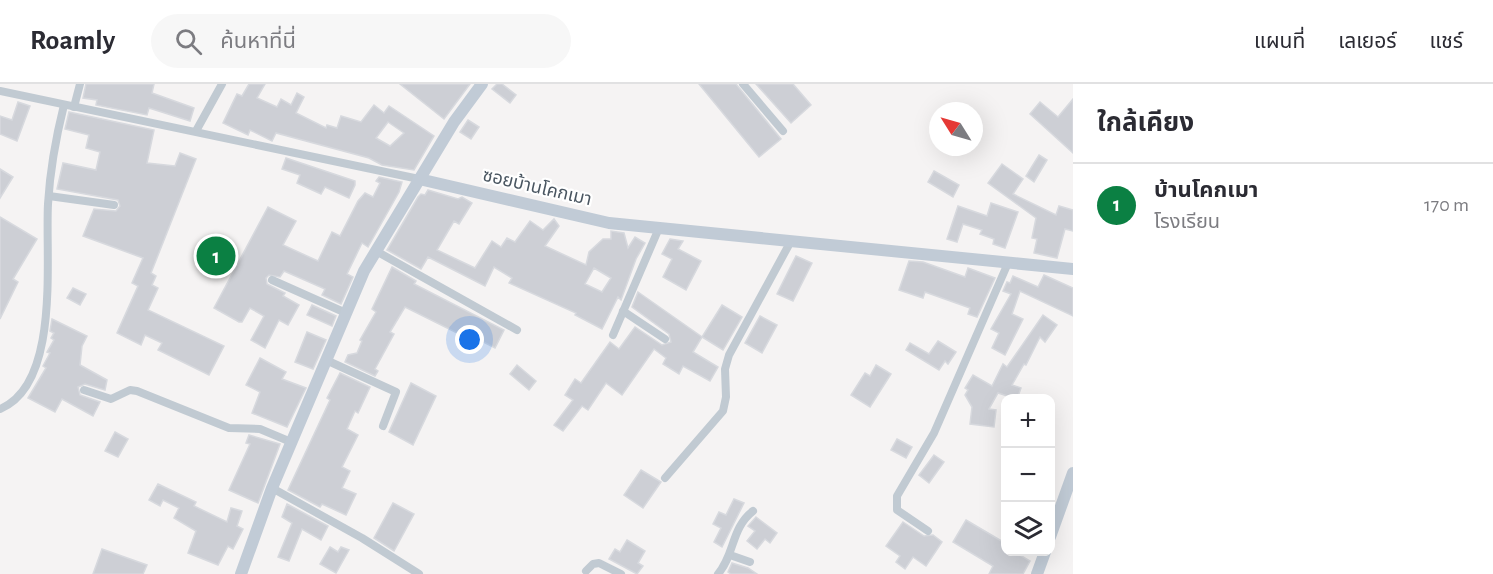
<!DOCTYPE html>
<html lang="th">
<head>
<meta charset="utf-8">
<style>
	:root { --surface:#fff; --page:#f7f7f7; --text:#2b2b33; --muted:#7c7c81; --line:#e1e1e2; --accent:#0b8043 }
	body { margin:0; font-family:"Alegreya Sans","Noto Sans Thai",sans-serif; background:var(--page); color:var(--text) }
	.controls { position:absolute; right:18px; bottom:18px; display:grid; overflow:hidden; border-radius:12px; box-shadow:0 6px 24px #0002 }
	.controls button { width:54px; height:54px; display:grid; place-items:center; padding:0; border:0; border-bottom:2px solid var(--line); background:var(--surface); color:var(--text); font:30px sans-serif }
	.compass { position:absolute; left:929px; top:18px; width:54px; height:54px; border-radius:50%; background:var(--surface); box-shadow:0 6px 24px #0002; rotate:307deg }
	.you { position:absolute; left:470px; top:256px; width:21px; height:21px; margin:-15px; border:4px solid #fff; border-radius:50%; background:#1a73e8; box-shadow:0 0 0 9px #1a73e833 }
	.badge { display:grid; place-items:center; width:39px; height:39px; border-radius:50%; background:var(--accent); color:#fff; font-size:20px; font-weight:700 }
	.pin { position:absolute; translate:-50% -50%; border:3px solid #fff; box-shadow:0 2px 6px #0006 }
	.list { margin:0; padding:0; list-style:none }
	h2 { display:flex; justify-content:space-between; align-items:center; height:78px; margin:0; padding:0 24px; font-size:26px }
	h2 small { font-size:20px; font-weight:400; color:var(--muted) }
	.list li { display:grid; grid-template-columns:39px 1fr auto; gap:18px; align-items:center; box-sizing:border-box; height:84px; padding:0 24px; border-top:2px solid var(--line) }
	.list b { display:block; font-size:22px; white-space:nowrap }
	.list p { margin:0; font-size:20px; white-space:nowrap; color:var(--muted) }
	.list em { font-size:20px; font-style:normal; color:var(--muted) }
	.icon { flex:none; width:33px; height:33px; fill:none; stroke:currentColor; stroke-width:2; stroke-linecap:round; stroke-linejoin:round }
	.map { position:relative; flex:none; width:1073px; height:490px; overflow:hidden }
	header { display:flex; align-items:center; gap:36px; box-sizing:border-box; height:84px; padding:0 30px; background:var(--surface); border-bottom:2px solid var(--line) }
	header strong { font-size:28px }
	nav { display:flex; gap:33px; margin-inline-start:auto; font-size:21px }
	.search { width:420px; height:54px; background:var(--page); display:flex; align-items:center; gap:15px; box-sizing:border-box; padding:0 21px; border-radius:33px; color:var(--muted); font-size:22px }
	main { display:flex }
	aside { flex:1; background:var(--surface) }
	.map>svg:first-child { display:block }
	.building { fill:#cdcfd5; stroke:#d7d9de; stroke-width:1.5; fill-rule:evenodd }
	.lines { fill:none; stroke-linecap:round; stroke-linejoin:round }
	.street { stroke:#c1cad2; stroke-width:8 }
	.secondary { stroke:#c1cbd6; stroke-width:12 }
	.labels { text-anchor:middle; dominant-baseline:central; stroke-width:4.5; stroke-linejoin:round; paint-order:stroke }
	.street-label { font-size:18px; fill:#4a5661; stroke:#fff }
</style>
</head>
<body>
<header>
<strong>Roamly</strong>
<div class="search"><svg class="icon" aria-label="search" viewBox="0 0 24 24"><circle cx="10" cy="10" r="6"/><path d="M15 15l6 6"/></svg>ค้นหาที่นี่</div>
<nav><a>แผนที่</a><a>เลเยอร์</a><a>แชร์</a></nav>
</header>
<main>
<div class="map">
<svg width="1073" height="490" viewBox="0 0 1073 490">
	<rect width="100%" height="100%" fill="#f5f3f3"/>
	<g class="building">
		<path d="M86 0H154L152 9 194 24 190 37 149 24 147 31 96 21 97 16 83 14Z"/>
		<path d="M249 0H265L257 14 277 23 281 15 291 21 297 9 304 13 296 29 326 44 327 41 337 44 341 32 361 38 374 21 384 29 389 22 434 52 414 86 382 81 369 74 276 49 272 57 250 46 248 51 223 39 237 10 242 12ZM388 38 404 49 390 62 376 54Z"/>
		<path d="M400 0H470L444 35Z"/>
		<path d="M497 0H502L516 11 510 19 492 5Z"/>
		<path d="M699 0H736L781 55 759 73Z"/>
		<path d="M756 0H793L811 21 791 39Z"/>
		<path d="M1073 15V69L1030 30 1040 18 1058 33Z"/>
		<path d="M18 18 30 22 17 57 0 50V32L12 36Z"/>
		<path d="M69 28 154 46 147 79 175 82 180 69 196 75 151 189 156 192 152 201 158 204 148 226 224 262 209 291 158 266 162 259 145 251 141 261 117 249 138 202 132 199 143 174 83 152 94 125 116 127 120 122 118 116 57 105 63 79 96 86 100 68 86 64 89 51 65 45Z"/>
		<path d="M468 36 479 43 471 55 460 48Z"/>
		<path d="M1039 71 1047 76 1034 98 1026 92Z"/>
		<path d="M286 74 355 97V101L349 114 325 103 321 110 297 99 300 91 282 85Z"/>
		<path d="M1002 80 1023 95 1013 110 1056 131 1059 122 1073 126V147L1065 145 1057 174 1034 169 1037 155 1032 154 1036 134 988 99Z"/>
		<path d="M0 85 13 93 0 114Z"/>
		<path d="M934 87 959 101 953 113 928 98Z"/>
		<path d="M379 93 402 98 399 108 368 163 362 159 347 190 353 193 341 220 322 211 325 205 284 187 280 193 269 191 266 194 267 200 285 209 283 212 299 221 288 241 279 236 265 264 251 256 264 232 250 224 242 238H239L214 224 268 123 296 137 283 161 318 177 332 148 340 152 358 117 365 109 373 113 380 99 376 97Z"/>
		<path d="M428 106 458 115 462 113 472 119 459 140 454 137 437 166 475 184 492 157 501 163 507 154 515 158 530 137 543 146 554 135 559 142 545 162 586 181 589 168 603 155H611V147L624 149 628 164 635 153 645 159 636 175 621 216 618 213 602 245 575 231 576 229 509 199 512 194 494 183 485 202 428 173 421 185 387 166 418 113 421 110 425 111ZM594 184 611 194 602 208 585 200Z"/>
		<path d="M991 119 1018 128 1005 164 993 160 994 155 980 150 982 146 963 140 957 158 947 155 958 122 987 132Z"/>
		<path d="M0 133 37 155 13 195 18 198 0 235Z"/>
		<path d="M670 155 683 157 678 165 701 177 686 206 663 193 672 175 662 170Z"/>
		<path d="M796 172 812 179 793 217 777 210Z"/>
		<path d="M909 177 923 178 965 193 968 184 995 194 977 233 968 230 970 224 925 208 923 214 899 206Z"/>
		<path d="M392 183 416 197 414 200 504 246 495 264 470 251 469 255 405 223 390 248 394 250 375 285 378 287 375 292 345 278 348 271 357 269 362 257 360 256 376 228 372 225Z"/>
		<path d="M1044 191 1073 204V232L1020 207 1012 230 1023 235 1005 271 992 264 999 249 991 245 1011 210 1003 207 1007 198 1010 199 1013 192 1038 203Z"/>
		<path d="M73 204 86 210 80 221 67 214Z"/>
		<path d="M638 208 702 253 693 268 718 283 710 297 683 282 679 290 663 280 666 274 654 265 622 311 606 299 588 326 582 322 563 347 554 341 573 316 565 311 575 295 581 299 610 258 619 265 635 243 662 261 671 258 669 250 632 223Z"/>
		<path d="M312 221 336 232 332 242 307 231Z"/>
		<path d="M722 221 742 233 723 266 702 253Z"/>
		<path d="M1043 231 1057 241 1045 258 1040 253 1026 281 1024 280 1012 301 1021 304 1017 315 998 309 989 325 996 326 994 343 970 340 972 323 965 311 968 306 965 304 973 291 992 302 1003 280 1007 283Z"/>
		<path d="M760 232 777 241 762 269 745 259Z"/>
		<path d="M52 235 87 252 82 262 80 281 107 296 105 306 85 300 78 303 80 311 100 318 93 332 62 315 55 328 28 314 46 284 43 282 50 269 47 268 54 256 51 254 54 249 50 247Z"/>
		<path d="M307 248 326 256 313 285 295 278Z"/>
		<path d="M938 257 956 268 948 280 945 277 939 286 906 266 910 259 929 270Z"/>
		<path d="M260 274 286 288 282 295 306 304 287 343 252 329 260 308 246 301Z"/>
		<path d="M517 281 536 297 529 306 510 290Z"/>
		<path d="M876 281 891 290 870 323 851 311 865 289 870 292Z"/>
		<path d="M340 289 370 303 358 329 355 327 347 345 358 351 342 383 350 387 342 404 356 410 346 431 322 420 320 423 288 406 330 316 327 314Z"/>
		<path d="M411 299 436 312 413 361 389 348Z"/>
		<path d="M115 348 128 355 118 373 105 367Z"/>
		<path d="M249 351 280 360 258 419 229 406 250 360 246 359Z"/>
		<path d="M897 355 912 363 906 374 891 366Z"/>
		<path d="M934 371 944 378 929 399 919 391Z"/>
		<path d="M641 386 661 398 643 424 624 411Z"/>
		<path d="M158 400 196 418 194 422 227 438 231 424 242 427 237 442 243 445 233 465 228 462 218 481 188 469 196 447 174 434 179 424 163 416 160 422 149 416Z"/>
		<path d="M734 415 744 419 722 463 714 458 721 444 713 440 719 428 726 431Z"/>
		<path d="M393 419 414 430 394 467 374 454Z"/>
		<path d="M287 420 328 442 321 456 302 445 289 477 278 473 292 439 282 433Z"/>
		<path d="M756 433 777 449 770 459 765 455 757 465 747 457 755 447 748 442Z"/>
		<path d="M966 436 1005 459V468H1015L1030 477 1023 490H989L993 482 953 458Z"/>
		<path d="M903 438 924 452 933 451 942 458 926 482 913 473 905 485 896 478 900 472 886 462Z"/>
		<path d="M627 456 645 467 638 479 643 482 637 490 609 475 615 465 620 468Z"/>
		<path d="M330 463 338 468 341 463 349 466 336 489 320 480Z"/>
		<path d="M102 465 147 481 143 490H93Z"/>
		<path d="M732 479 748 484 757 490H731L728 488Z"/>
	</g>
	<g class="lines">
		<g class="street">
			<path d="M743 0 783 47"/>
			<path d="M0 7 419 95"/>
			<path d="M74 23 80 0"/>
			<path d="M196 47 222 0"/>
			<path d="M49 112 114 121"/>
			<path d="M376 167 517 246"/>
			<path d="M272 196 346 229"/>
			<path d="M623 227 665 255"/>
			<path d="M613 251 659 144"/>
			<path d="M326 276 396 308 383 342"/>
			<path d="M84 306 111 315 130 306 137 307 229 344 260 345 291 358"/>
			<path d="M0 325C61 300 45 173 48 120 50 86 56 53 64 21"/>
			<path d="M665 394 723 327 726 313 725 285 729 271 791 157"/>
			<path d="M272 404 362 454 419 490"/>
			<path d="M928 447 897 426V412L934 349 1008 179"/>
			<path d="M730 471 750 478"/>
			<path d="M586 487 593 480 599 479 621 490"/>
			<path d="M718 490C735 470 731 444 753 427"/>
		</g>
		<g class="secondary">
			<path d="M419 95 609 139 1073 185"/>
			<path d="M1050 453 1073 389"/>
			<path d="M241 490 272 404 364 187 454 38 482 0"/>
			<path d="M1037 490 1045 468"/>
		</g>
	</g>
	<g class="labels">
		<g class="street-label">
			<text transform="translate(537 104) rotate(13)">ซอยบ้านโคกเมา</text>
		</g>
	</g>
</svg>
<div class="controls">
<button>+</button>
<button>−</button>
<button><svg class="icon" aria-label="layers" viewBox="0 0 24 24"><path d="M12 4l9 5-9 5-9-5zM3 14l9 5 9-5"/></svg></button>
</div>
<svg class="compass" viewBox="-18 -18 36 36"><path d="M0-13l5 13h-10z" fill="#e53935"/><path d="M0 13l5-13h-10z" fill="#7c7c81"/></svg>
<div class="you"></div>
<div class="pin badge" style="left:216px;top:172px">1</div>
</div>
<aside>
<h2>ใกล้เคียง<small></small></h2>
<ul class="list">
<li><span class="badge">1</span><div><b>บ้านโคกเมา</b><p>โรงเรียน</p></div><em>170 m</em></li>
</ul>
</aside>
</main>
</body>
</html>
